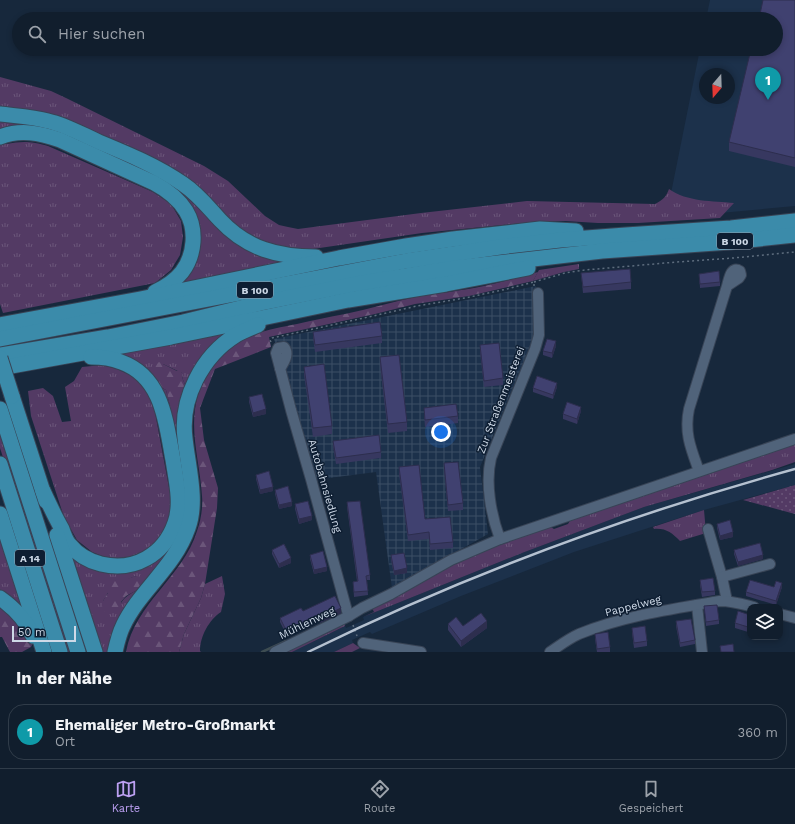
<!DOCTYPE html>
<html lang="de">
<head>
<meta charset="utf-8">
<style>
	:root { --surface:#111e2d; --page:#1e2b39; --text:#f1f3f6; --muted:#9ca2aa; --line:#303c49; --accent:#bca0f2 }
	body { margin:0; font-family:"Work Sans",sans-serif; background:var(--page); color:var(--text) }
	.controls { position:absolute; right:12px; bottom:12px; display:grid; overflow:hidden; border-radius:8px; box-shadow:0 2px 6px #0003 }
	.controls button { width:36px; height:36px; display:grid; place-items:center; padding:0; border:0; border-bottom:1px solid var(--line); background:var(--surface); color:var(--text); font:20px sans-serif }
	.compass { position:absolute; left:699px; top:68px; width:36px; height:36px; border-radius:50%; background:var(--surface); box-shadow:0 2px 6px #0003; rotate:199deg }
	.scale { position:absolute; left:12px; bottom:10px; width:64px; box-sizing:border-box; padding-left:4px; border:2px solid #ced9e7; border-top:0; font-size:11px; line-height:14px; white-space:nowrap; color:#ced9e7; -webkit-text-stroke:3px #0e1e32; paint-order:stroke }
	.you { position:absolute; left:441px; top:432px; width:14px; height:14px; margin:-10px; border:3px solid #fff; border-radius:50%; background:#1a73e8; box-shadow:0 0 0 6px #1a73e833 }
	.badge { display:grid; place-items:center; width:26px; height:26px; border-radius:50%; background:var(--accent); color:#fff; font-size:13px; font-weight:700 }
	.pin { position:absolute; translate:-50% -33px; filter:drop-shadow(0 1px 2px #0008) }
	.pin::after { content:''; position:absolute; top:21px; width:14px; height:12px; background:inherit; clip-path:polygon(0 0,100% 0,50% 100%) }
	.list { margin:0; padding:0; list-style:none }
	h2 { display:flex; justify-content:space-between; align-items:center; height:52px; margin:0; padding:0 16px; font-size:17px }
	h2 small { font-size:13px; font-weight:400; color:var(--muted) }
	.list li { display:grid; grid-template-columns:26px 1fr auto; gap:12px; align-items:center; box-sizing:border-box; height:56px; margin:0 8px 8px; padding:0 8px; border:1px solid var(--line); border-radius:16px }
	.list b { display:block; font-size:15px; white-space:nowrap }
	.list p { margin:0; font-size:13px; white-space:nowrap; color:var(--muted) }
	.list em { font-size:13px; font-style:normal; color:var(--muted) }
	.icon { flex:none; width:22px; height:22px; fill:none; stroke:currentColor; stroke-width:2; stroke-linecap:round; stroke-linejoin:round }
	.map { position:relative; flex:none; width:795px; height:652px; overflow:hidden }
	.search { position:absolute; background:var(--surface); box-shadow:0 2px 6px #0003; left:12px; right:12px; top:12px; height:44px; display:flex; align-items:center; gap:10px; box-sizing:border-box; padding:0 14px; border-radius:22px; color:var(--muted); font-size:15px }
	.sheet { height:116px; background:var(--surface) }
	nav { display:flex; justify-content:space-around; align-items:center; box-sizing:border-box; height:56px; border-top:1px solid var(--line); background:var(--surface); font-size:11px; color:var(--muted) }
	nav a { display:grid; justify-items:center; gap:2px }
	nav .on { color:var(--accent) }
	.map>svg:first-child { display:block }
	.built { fill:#1c314b; fill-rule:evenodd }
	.industrial { fill:url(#industrial-grid) }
	.grass { fill:url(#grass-tufts); fill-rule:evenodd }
	.forest { fill:url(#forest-firs) }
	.park { fill:url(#park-dots) }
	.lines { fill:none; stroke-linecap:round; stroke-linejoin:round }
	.stream { stroke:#3e4d52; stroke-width:2.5 }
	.minor-casing { stroke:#384456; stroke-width:12 }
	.highway-casing { stroke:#384456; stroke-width:17 }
	.path { stroke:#5e6d7e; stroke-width:1.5; stroke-dasharray:2 3; stroke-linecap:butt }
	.minor { stroke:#50637a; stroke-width:10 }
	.highway { stroke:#3b8baa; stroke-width:15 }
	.rail { stroke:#b5c1d0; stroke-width:2.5 }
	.highway-bridge-casing { stroke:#384456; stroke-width:17; stroke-linecap:butt }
	.highway-bridge { stroke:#3b8baa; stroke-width:15 }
	.wall { fill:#373860 }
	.shaded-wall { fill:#2d2e4e }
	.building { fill:#404170; stroke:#2d2e4e }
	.labels { text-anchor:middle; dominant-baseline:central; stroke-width:3; stroke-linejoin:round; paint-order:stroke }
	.shield { fill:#0e1e32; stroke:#94a1b1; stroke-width:1 }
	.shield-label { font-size:10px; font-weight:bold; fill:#ced9e7 }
	.street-label { font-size:11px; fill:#ced9e7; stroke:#0e1e32 }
</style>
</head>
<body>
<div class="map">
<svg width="795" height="652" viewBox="0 0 795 652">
	<defs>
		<pattern id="industrial-grid" width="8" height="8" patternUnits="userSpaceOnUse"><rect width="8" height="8" fill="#1c314b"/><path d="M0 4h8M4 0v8" fill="none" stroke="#3c4e65"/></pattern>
		<pattern id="grass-tufts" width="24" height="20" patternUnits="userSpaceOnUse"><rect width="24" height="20" fill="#533a64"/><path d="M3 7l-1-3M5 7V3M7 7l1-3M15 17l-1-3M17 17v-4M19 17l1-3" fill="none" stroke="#6b567a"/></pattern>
		<pattern id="forest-firs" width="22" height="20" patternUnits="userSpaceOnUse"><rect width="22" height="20" fill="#533a64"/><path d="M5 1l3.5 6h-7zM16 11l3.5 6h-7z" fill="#6b567a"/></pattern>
		<pattern id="park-dots" width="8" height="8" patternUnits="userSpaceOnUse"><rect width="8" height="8" fill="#533a64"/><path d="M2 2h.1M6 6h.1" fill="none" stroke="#6b567a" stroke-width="1.8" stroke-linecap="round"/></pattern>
	</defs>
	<rect width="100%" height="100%" fill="#17283c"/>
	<g class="built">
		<path d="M710 0H795V206L666 218 700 49H776V19H706ZM705 74H729V98H705Z"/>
		<path d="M795 464V485L704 510 574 552 461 596 372 634 370 632 352 640 353 643 334 652H292L345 626 346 628 364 620 363 617 522 553 644 507Z"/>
	</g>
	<path class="industrial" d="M536 286 538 327 480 467 488 534 392 588 376 472 313 480 274 339Z"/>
	<g class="grass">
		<path d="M0 77 51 91 66 98 204 166 228 181 265 216 279 225 288 227 298 229 421 213 527 201 655 204C663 200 666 197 669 189 687 202 713 201 734 203L720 218 638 223H598L565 221 533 222 422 233 306 250 269 245 236 227 201 192 0 109Z"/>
		<path d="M0 120 45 126 149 171 290 261 170 289 188 269V208L68 140 0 133Z"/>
		<path d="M3 139 6 144C22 141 31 141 48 146L153 192 171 204 181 221 183 237 180 255 171 270 155 283 3 313 0 304V141Z"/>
		<path d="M579 264V269L564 272 533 281 539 270Z"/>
		<path d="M232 330 186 386C183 381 182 378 182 373L163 364 152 377 111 355Z"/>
		<path d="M102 365 117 369 134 377 147 392 154 407 170 493 171 509 165 531 151 548 130 557 110 559 92 552 77 540 64 517 31 416 28 391 43 388 53 396 62 422 71 421 65 387 74 381 82 367Z"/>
		<path d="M156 385 166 390 170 406 181 410 185 522 112 652H100L66 546 126 569 178 525ZM136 576 139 589C132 593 123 597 120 605L103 601 115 581 128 579Z"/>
		<path d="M0 430 72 652H66L0 448Z"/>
		<path d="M795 443V462L772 470 644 507 522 553 363 617 374 612 372 608C404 590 436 571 469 556 495 545 522 536 549 526L554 529 568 524 571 519Z"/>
		<path d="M704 510 706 533 680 541C672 533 666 528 654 529L653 527Z"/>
		<path d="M0 533 25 611 0 591Z"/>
		<path d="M222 576 225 594 221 612C209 620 200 636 200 651L201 652H179L184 634 201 598 205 584Z"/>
		<path d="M342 623 345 624V626L292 652H279Z"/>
		<path d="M353 643 360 648 352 652H334Z"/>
	</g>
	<g class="forest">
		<path d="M538 272 533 281 469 296 415 304 375 314 269 337 271 347 215 369 200 408 204 440 218 488 217 508 205 584 201 598 184 634 179 652H126C135 603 183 577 197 531 201 520 203 507 202 496 200 462 188 428 198 395 206 373 221 353 241 341 258 331 277 328 297 324 313 320 329 317 345 314 369 309 392 302 416 297 438 293 461 291 484 286 502 282 520 277 538 272Z"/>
		<path d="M159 362 177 371 179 370 182 373C182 378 183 381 186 386L181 410 172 408 170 406 166 390C157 385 151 381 151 370L155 365Z"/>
		<path d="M136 576 141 577 143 580 139 589 126 596 121 602V610L114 613 107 614C99 605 102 602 108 593L107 590V583L110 580 115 581 118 578C125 580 130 578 136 576Z"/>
		<path d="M0 603 33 643 31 647 22 652H10L2 637H0Z"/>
	</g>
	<path class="park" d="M795 485V514L743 500Z"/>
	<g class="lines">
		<path class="stream" d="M262 652 286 641"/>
		<g class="minor-casing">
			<g id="minor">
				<path d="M280 369C284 362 290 354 284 347L278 348 276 353 291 410 311 479 347 611 349 616"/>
				<path d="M699 471C691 449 684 433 689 409L727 286C729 279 731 265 740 271L741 275 739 278 727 286"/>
				<path d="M708 529 722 577 727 601"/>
				<path d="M500 539C491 515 485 483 491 458L535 349 539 335 538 293"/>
				<path d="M722 577 770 564"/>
				<path d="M697 605 702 652"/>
				<path d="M780 614 795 618"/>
				<path d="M363 643 421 652"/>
				<path d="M275 652 349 616 362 608 391 594 451 560 500 539 795 439"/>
				<path d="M550 652C559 646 568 639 579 634 624 616 672 609 720 601 732 601 742 604 754 607"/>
			</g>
		</g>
		<g class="highway-casing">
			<g id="highway">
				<path d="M0 114C16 116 33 117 48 121 66 125 83 135 99 142 128 154 157 166 183 184 198 194 208 207 220 220 247 249 278 257 316 257"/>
				<path d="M0 137C20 129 40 133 60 140L154 183C167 190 178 198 186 211 197 229 195 255 182 272 175 281 165 287 155 292"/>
				<path d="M0 325 140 299 339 258 406 246 453 239 523 231 540 229 576 231"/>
				<path d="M0 339 406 261 500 247 560 240 626 235 731 228 795 221"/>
				<path d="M0 355 108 337 183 322 261 303 356 284 455 268 602 251 730 242 795 235"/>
				<path d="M0 368 171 337 348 300 446 284 528 268"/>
				<path d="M12 396 46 501"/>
				<path d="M0 409 78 652"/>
				<path d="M0 464 60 652"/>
				<path d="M43 491C49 504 55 517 62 529 64 535 66 541 70 545 78 555 89 561 101 564 134 572 164 555 175 523 182 504 176 480 173 460 166 423 163 377 121 362 111 358 101 357 91 357"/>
				<path d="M0 514 44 652"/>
				<path d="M57 535 95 652"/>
				<path d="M0 598C14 608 26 620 33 636"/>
				<path d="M115 652C117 643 119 634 123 626 140 590 174 568 188 528 198 501 188 467 185 438 180 399 202 356 236 335 243 331 251 328 258 325"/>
			</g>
		</g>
		<g class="path">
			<path d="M534 282 565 273 585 270 677 262 733 258 795 252"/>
			<path d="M271 342 270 340 272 338 373 316 417 306 465 298 507 289 534 282V286"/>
			<path d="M353 625 357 636"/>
		</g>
		<use href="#minor" class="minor"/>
		<use href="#highway" class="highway"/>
		<path class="rail" d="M308 652C463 576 628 515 795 469"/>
		<g class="highway-bridge-casing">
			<path id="highway-bridge" d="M0 358 12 396"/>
		</g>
		<use href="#highway-bridge" class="highway-bridge"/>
	</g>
	<g class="wall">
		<path d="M795 0V167L729 151V142Z"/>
		<path d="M581 273 631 282V289L583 293Z"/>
		<path d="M699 274 720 282V286L700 288Z"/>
		<path d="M313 332 382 336V343L315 352 313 338Z"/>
		<path d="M480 345 503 378V385L484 387 480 352Z"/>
		<path d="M556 346 552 358 543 355V351Z"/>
		<path d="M380 357 407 422V431L388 433 380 366Z"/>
		<path d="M304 367 332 426V434L313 437 304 375Z"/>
		<path d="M557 387 553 399 533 392V388Z"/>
		<path d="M249 397 266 414 253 417 249 402Z"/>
		<path d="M424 408 458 416V423L425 427 424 415Z"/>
		<path d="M581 411 577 424 563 419V414Z"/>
		<path d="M333 441 381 452V458L336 464 333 447Z"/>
		<path d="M444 463 463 503V510L448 511 444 470Z"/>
		<path d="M399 467 425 519 453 542V548L430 550 429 539 408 541 399 474Z"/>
		<path d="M256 475 273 491 260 494 256 479Z"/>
		<path d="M275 490 292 506 279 509 275 494Z"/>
		<path d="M347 502 370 575V580H367L368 595 354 597 353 582 357 581 347 507Z"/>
		<path d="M295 504 312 520 299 524 295 509Z"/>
		<path d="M717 524 733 537 720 540 717 528Z"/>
		<path d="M272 550 291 563 279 568 272 554Z"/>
		<path d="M734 550 763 559 738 566 734 554Z"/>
		<path d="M310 555 327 571 314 574 310 559Z"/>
		<path d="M391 555 407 573 394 575 391 560Z"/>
		<path d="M700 580 715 591V595L702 597 700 585Z"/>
		<path d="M774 587H782L776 605 746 596V592Z"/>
		<path d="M704 606 719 620V624L706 626Z"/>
		<path d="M303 611 341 613 320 623 318 619 286 634 280 622V618Z"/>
		<path d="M750 615 748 632 735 628V623Z"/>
		<path d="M676 621 695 640V644L680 647 676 626Z"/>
		<path d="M448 624 463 626 487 628 461 647 448 630Z"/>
		<path d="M632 628 647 641V646L634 648 632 633Z"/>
		<path d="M595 634 610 647V652H597L595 639Z"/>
	</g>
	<g class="shaded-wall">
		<path d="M556 341V346L552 358V353Z"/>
		<path d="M557 383V387L553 399V395Z"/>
		<path d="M581 407V411L577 424V419Z"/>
		<path d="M266 409V414L253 417V413Z"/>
		<path d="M273 487V491L260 494V490Z"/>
		<path d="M292 502V506L279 509V505Z"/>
		<path d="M312 516V520L299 524V519Z"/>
		<path d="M733 532V537L720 540V536Z"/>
		<path d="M763 555V559L738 566V562Z"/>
		<path d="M291 558V563L279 568V564Z"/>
		<path d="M327 567V571L314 574V570Z"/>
		<path d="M407 568V573L394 575V571Z"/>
		<path d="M782 583V587L776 605V601Z"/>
		<path d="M341 608V613L320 623V618Z"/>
		<path d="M318 615V619L286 634V630Z"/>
		<path d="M750 619V623L748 632V627Z"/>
		<path d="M487 621V628L461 647V641Z"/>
	</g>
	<g class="building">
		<path d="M763 0H795V158L729 142 751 49H776V19H759Z"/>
		<path d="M630 269 631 282 583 287 581 273Z"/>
		<path d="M719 271 720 282 700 284 699 274Z"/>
		<path d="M380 322 382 336 315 345 313 332Z"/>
		<path d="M547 339 556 341 552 353 543 351Z"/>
		<path d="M499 343 503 378 484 381 480 345Z"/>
		<path d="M399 355 407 422 388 424 380 357Z"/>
		<path d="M324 364 332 426 313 428 304 367Z"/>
		<path d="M537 376 557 383 553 395 533 388Z"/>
		<path d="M262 394 266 409 253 413 249 397Z"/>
		<path d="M567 402 581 407 577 419 563 414Z"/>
		<path d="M456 404 458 416 425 420 424 408Z"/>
		<path d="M379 435 381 452 336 458 333 441Z"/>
		<path d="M458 462 463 503 448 505 444 463Z"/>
		<path d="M419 465 425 519 450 517 453 542 430 544 429 532 408 535 399 467Z"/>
		<path d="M269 471 273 487 260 490 256 475Z"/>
		<path d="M288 486 292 502 279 505 275 490Z"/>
		<path d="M308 501 312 516 299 519 295 504Z"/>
		<path d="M360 501 370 575 366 576 368 591 354 592 353 582 358 581 347 502Z"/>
		<path d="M730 520 733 532 720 536 717 524Z"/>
		<path d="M760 543 763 555 738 562 734 550Z"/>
		<path d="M284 544 291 558 279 564 272 550Z"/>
		<path d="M323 551 327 567 314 570 310 555Z"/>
		<path d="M404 553 407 568 394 571 391 555Z"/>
		<path d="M713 578 715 591 702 592 700 580Z"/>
		<path d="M750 580 774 587 776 581 782 583 776 601 746 592Z"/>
		<path d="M335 596 341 608 320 618 318 615 286 630 280 618 301 608 303 611Z"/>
		<path d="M717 605 719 620 706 622 704 606Z"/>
		<path d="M738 611 750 615V619L748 627 735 623Z"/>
		<path d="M481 613 487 621 461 641 448 624 456 617 463 626Z"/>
		<path d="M691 619 695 640 680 643 676 621Z"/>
		<path d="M645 626 647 641 634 643 632 628Z"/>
		<path d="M608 632 610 647 597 649 595 634Z"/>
		<path d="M733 644 734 652H721L720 646Z"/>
	</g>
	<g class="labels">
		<g class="shield">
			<rect x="717" y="233" width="36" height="16" rx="3"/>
			<rect x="237" y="282" width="36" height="16" rx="3"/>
			<rect x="15" y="550" width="30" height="16" rx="3"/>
		</g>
		<g class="shield-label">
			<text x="735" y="241">B 100</text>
			<text x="255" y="290">B 100</text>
			<text x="30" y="558">A 14</text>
		</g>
		<g class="street-label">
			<text transform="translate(501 400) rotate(-69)">Zur Straßenmeisterei</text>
			<text transform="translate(325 486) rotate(74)">Autobahnsiedlung</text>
			<text transform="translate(633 606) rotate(-14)">Pappelweg</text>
			<text transform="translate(307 623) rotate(-26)">Mühlenweg</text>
		</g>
	</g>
</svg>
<div class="controls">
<button><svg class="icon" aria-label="layers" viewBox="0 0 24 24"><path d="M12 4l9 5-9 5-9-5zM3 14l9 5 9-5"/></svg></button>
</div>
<svg class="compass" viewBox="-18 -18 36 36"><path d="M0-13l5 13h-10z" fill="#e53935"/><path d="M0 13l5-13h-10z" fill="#9ca2aa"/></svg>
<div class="scale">50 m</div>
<div class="you"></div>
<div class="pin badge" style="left:768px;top:100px;background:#0f9aa8">1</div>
<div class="search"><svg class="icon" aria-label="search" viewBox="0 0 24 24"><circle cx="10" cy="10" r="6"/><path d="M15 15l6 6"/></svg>Hier suchen</div>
</div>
<section class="sheet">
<h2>In der Nähe<small></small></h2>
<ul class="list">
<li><span class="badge" style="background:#0f9aa8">1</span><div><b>Ehemaliger Metro-Großmarkt</b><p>Ort</p></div><em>360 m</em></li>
</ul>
</section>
<nav>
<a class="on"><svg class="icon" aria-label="map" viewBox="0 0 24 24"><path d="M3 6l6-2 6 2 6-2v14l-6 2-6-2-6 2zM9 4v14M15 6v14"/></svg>Karte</a>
<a><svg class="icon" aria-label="directions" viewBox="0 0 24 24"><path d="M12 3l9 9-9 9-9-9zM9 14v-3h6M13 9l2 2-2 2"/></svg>Route</a>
<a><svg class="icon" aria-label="saved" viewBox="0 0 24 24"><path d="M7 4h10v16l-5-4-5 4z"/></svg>Gespeichert</a>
</nav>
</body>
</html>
